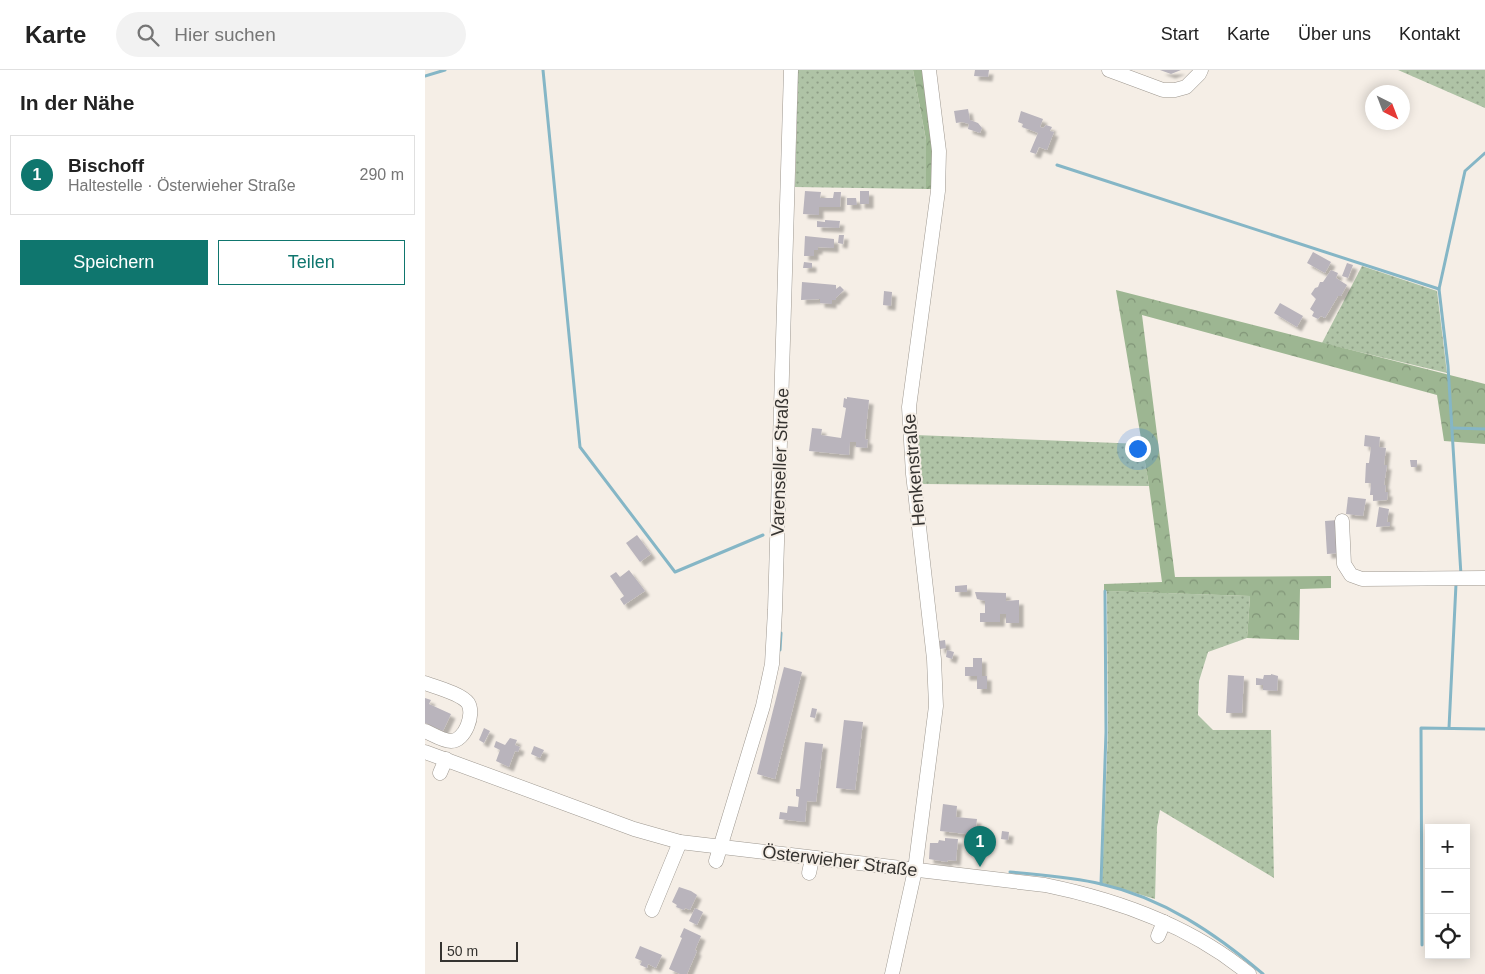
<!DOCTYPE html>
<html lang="de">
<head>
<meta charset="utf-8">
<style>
	:root { --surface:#fff; --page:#f2f2f2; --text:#222; --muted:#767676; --line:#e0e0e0; --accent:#0f766e }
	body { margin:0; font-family:Helvetica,sans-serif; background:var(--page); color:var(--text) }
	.controls { position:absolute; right:15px; bottom:15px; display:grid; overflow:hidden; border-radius:0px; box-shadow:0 2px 12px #0003 }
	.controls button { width:45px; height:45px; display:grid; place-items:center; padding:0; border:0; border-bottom:1px solid var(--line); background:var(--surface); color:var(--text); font:25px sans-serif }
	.compass { position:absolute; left:940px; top:15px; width:45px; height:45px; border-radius:50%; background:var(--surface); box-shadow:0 2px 12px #0003; rotate:138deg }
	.scale { position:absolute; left:15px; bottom:12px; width:78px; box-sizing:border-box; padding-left:5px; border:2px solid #353330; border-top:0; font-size:14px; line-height:18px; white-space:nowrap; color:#353330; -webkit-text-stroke:4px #f5eee6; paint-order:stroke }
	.you { position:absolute; left:712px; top:378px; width:18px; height:18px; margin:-12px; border:4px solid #fff; border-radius:50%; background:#1a73e8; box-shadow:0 0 0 8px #1a73e833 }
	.badge { display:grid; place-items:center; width:32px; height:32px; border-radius:50%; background:var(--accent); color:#fff; font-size:16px; font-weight:700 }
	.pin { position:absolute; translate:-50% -41px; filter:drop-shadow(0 1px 2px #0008) }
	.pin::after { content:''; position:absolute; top:26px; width:18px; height:15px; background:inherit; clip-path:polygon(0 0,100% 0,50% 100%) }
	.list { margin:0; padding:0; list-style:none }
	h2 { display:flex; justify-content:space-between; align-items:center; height:65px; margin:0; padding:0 20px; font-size:21px }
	h2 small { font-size:16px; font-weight:400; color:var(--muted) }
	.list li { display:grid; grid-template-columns:32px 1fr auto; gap:15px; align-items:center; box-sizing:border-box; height:80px; margin:0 10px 10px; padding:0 10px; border:1px solid var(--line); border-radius:0px }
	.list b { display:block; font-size:19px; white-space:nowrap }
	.list p { margin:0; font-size:16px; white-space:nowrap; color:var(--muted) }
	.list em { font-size:16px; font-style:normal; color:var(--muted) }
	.actions { display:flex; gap:10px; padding:15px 20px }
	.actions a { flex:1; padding:11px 0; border:1px solid var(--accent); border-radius:0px; text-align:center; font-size:18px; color:var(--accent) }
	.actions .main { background:var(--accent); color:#fff }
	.icon { flex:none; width:28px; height:28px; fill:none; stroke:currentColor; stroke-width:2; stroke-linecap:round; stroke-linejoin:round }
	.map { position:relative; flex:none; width:1060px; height:904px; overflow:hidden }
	header { display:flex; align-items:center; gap:30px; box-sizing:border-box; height:70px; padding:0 25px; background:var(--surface); border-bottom:1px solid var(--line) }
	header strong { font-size:24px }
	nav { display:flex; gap:28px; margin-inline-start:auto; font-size:18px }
	.search { width:350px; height:45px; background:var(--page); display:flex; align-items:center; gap:12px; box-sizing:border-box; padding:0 18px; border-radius:28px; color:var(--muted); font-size:19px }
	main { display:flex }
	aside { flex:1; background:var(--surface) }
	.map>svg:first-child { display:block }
	.grass { fill:url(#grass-dots) }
	.forest { fill:url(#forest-crowns) }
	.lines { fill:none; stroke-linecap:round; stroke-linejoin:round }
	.stream { stroke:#85b6c6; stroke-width:3 }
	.building { fill:#b9b4bc; filter:url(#shadow) }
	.minor-casing { stroke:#9e9890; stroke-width:15 }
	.minor { stroke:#fff; stroke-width:14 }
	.labels { text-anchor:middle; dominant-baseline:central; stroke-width:4; stroke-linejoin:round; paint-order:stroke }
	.street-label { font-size:18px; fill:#353330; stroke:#f5eee6 }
</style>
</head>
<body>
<header>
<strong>Karte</strong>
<div class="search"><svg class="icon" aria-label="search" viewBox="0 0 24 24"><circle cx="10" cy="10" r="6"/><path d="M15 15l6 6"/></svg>Hier suchen</div>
<nav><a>Start</a><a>Karte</a><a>Über uns</a><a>Kontakt</a></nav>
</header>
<main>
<aside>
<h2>In der Nähe<small></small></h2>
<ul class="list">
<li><span class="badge">1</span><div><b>Bischoff</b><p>Haltestelle · Österwieher Straße</p></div><em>290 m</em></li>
</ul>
<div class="actions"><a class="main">Speichern</a><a>Teilen</a></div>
</aside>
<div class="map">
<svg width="1060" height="904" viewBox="0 0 1060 904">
	<defs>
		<pattern id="grass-dots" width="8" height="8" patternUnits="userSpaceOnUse" patternTransform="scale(1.25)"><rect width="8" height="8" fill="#afc3a6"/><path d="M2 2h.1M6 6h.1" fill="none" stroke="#8f9f88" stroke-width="1.8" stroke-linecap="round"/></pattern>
		<pattern id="forest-crowns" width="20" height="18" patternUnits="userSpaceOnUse" patternTransform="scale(1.25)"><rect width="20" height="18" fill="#9db692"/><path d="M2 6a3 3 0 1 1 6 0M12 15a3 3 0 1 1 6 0" fill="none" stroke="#819578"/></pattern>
		<filter id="shadow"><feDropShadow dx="4.5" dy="4.5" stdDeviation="1" flood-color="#0004"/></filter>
	</defs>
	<rect width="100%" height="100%" fill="#f5eee6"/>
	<g class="grass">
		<path d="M373 0H488L501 70V119L370 117Z"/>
		<path d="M973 0H1060V38Z"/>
		<path d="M937 196 1012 221 1022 303 897 273Z"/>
		<path d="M490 365 717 374 724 416 495 414Z"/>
		<path d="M682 521 825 526 822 568 783 582 774 611 773 645 788 660H846L849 808 735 740 732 757 730 829 677 813 683 661Z"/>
	</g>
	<g class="forest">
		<path d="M488 0H497L508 69V119H501V70Z"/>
		<path d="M691 220 1060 314V374L1019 371 1012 325 717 245 750 507 906 506V518L875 519 874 570 822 568 825 526 679 521V514L737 512 724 416Z"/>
	</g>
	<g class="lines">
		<g class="stream">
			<path d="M118 0 155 377 250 502 338 465"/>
			<path d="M0 6 20 0"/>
			<path d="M632 95 1014 219"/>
			<path d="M1027 358 1060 359"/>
			<path d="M1036 505 1023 296 1014 219 1040 101 1060 83"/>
			<path d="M355 580 356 563"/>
			<path d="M1024 658 1031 514"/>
			<path d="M585 802C615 805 647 807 676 814 738 828 790 863 838 904"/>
			<path d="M676 814 681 662 680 521"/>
			<path d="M997 875 996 658 1060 659"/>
		</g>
	</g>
	<g class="building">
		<path d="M550 0H564L563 7 549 6Z"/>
		<path d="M735 0H756L746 4Z"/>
		<path d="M543 39 545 50 553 53 557 58 555 63 543 59 544 54 537 52 531 53 529 41Z"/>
		<path d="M596 41 618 49 615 57 618 58 621 55 627 57 625 61 629 62 622 80 614 77 611 84 605 82 613 63 597 57 598 54 593 52Z"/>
		<path d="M380 121 396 122 395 128H408L409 122H416L415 137H394V145L378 144Z"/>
		<rect x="435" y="121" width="9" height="13"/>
		<path d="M422 128H431L432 135H422Z"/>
		<path d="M400 150 415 151 414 158 392 157V151L400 152Z"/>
		<path d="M414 165H419L418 174 413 173Z"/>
		<path d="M380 166 409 169V178L393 177V180H389V186H379Z"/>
		<path d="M888 182 906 192 900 203 882 193Z"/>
		<path d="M379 192 387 193V198H378Z"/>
		<path d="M922 193 928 195 923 208 917 206Z"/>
		<path d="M906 200 913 203 911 208 922 215 916 226H913L900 248 896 246 893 249 887 246 889 242 885 239 891 229 886 224 890 218 893 217 895 212H898Z"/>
		<path d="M377 212 411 215V219L415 216 419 220 411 228V230H407V234L395 233V229L376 230Z"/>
		<path d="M459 221 467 222 466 236 458 235Z"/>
		<path d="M855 233 878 246 872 257 849 243Z"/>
		<path d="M422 327 444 330 440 369 443 370 442 378 431 377V372H425L424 385 384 381 387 358 397 359 396 365 416 368 421 338 418 337 419 328 422 329Z"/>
		<path d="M940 365 955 367 954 377 961 378 959 395H962L959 415H961L960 422H963L962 430 948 431V425H945L946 413H940L941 393H944L946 377 939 376Z"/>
		<path d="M985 390H992V397H986Z"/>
		<path d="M923 427 941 429 938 446 921 444Z"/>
		<path d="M954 437 964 439 962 452H965V456L951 457Z"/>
		<path d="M913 450 915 483 902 484 900 451Z"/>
		<path d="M212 465 226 484 215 492 201 473Z"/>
		<path d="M204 500 220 521 199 535 195 529 199 526 185 506 191 502 195 507Z"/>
		<path d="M542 515V522H530V516Z"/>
		<path d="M550 522 581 523V531L594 530V553H581V544H575V552H555V543H560V531L552 529Z"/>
		<path d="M520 570 521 578 515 579 514 571Z"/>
		<path d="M522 580 529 582 527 589 521 587Z"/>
		<path d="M548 588H557V606H562V619H552V606H540V597H548Z"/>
		<path d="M359 597 377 602 350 709 332 704Z"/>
		<path d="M846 604 853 606 852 621 838 620V615H831V608L838 609 839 605H846Z"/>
		<path d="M803 605 819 606 817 643H801Z"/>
		<path d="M0 628 6 630 4 634 26 644 18 661 0 653Z"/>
		<path d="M387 638 392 639 390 648 385 647Z"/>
		<path d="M419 650 438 652 430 720 411 718Z"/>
		<path d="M59 658 65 661 59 673 54 670Z"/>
		<path d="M85 668 92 670 90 675 95 677 93 682 90 681 84 697 71 691 75 680 69 677 71 671 80 675Z"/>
		<path d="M380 672 398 674 391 732 382 731 380 752 354 749 355 742 362 743 363 736 373 737 374 727 371 726V719H375Z"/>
		<path d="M109 676 119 680 115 688 106 684Z"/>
		<path d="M518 734 532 736 531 747 552 749 550 765 515 761Z"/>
		<path d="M577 761 584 762 583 770 576 769Z"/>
		<path d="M520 768 533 769 531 791 523 790 522 792 504 789 505 773H513L514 770 520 771Z"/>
		<path d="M254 817 266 821 272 825 265 840 260 838 259 840 251 837 252 835 247 832Z"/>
		<path d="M270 838 278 842 272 855 264 851Z"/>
		<path d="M259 858 276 866 270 880 272 881 262 904H255L244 899 257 868 255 867Z"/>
		<path d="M215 876 237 885 231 898 223 894 222 898 215 895 217 891 210 888Z"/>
	</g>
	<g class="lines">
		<g class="minor-casing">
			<g id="minor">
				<path d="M684 0 738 20H750L761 17 774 4 776 0"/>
				<path d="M917 451 919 494 926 505 937 509 1060 508"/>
				<path d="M0 613C11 617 37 624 43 633 50 644 40 671 26 671 18 671 7 664 0 661"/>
				<path d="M0 682 209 759 255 772 620 815C694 830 766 856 824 904"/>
				<path d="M15 703 21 689"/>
				<path d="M291 791 338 636 347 594 350 540 366 0"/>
				<path d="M384 803 387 789"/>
				<path d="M227 840 255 772"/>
				<path d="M733 866 739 852"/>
				<path d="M467 904 490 800 511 636 509 589 488 404 484 337 513 121 514 81 504 0"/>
			</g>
		</g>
		<use href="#minor" class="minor"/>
	</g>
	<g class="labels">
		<g class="street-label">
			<text transform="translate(355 392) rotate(-88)">Varenseller Straße</text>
			<text transform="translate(489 400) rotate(-95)">Henkenstraße</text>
			<text transform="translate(415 791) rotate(7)">Österwieher Straße</text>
		</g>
	</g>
</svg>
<div class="controls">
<button>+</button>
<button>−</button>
<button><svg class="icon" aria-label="locate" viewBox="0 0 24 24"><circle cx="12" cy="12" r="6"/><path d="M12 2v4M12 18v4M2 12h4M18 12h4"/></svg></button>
</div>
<svg class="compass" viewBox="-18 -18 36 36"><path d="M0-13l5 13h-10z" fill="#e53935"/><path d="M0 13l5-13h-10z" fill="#767676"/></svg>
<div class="scale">50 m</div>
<div class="you"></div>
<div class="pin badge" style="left:555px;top:797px">1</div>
</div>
</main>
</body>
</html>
